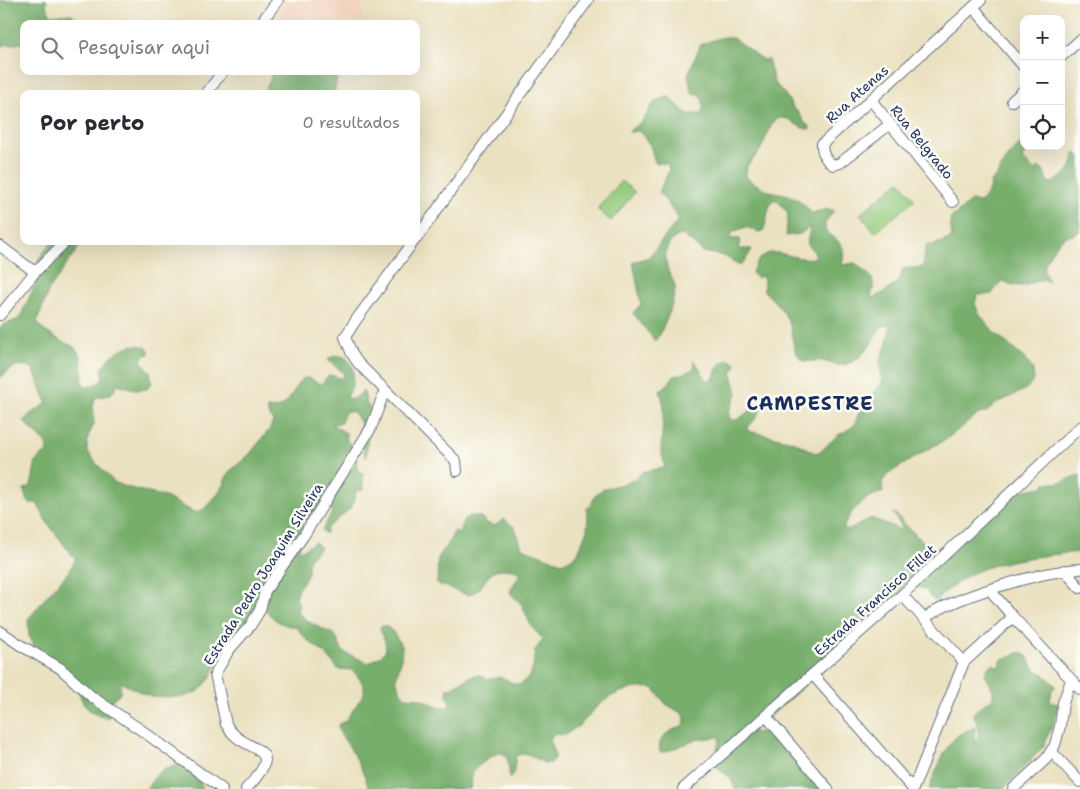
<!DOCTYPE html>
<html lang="pt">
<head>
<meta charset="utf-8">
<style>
	:root { --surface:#fff; --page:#f2f2f3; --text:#2b2b33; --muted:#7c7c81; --line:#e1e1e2 }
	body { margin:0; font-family:"Shantell Sans",sans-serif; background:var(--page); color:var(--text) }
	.controls { position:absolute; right:15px; top:15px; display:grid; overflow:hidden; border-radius:10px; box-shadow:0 5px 20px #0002 }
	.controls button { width:45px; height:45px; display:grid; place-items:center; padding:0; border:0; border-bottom:1px solid var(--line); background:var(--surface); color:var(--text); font:25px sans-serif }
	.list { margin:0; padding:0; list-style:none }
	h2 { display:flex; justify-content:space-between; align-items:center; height:65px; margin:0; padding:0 20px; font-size:21px }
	h2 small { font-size:16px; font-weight:400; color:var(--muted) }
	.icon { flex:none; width:28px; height:28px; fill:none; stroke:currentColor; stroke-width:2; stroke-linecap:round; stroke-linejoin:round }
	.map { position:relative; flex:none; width:1080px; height:789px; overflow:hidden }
	.search { position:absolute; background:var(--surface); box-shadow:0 5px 20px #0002; left:20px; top:20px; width:400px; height:55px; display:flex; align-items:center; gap:12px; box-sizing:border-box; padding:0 18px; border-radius:10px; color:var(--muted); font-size:19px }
	.panel { position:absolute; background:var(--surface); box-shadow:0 5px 20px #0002; left:20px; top:90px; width:400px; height:155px; border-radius:10px }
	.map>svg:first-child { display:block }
	.built { fill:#f3d4bf }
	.green { fill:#94ca7d; stroke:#587c6e }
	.forest { fill:#77ae6c; stroke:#496e65 }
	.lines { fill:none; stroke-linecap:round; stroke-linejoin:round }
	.minor-casing { stroke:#636d80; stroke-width:12 }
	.minor { stroke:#fff; stroke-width:10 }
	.labels { text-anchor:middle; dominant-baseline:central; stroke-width:5; stroke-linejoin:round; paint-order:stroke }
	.street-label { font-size:14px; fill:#1b2f5e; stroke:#fdfcf7 }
	.district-label { font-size:19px; font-weight:bold; letter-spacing:1px; fill:#1b2f5e; stroke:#fdfcf7 }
</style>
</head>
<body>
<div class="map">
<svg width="1080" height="789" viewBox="0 0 1080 789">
	<rect width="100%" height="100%" fill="#fdfcf7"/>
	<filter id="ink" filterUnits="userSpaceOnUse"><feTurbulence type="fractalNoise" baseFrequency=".02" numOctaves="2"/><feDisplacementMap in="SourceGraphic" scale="10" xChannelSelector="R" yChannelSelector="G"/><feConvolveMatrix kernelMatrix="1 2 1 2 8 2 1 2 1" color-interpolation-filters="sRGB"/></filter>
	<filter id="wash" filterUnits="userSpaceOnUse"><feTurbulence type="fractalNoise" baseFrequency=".0096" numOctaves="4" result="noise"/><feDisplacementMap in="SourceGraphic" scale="20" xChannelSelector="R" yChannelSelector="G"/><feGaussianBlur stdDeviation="1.12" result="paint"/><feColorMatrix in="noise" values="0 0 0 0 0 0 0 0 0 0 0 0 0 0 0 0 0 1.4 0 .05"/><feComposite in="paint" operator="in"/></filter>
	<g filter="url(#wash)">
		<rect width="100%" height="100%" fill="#eae1c0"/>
		<path class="built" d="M285 0H362L364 19 337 24H279Z"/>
		<g class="green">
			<path d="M621 181 635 192 611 221 597 209Z"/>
			<path d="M900 181 915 200 875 232 860 214Z"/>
		</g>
		<g class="forest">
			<path d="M0 0H47L46 6 51 15 72 14 82 24H24V43L4 45 0 48Z"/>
			<path d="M723 37 733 38 763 60 768 59 774 82 787 97 793 108 799 113 805 123 810 127V129C797 130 793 116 778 118L772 124 760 151 747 166 746 176 750 181 769 191 789 195 800 201 812 213 828 209 833 210V212L825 223V230C840 244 847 243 842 265L855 263C870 276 877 276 871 297L872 299C884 292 901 285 903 269L923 267 926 245H934L952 238 950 219 971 201 981 202 991 187 990 182C998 176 1000 169 1005 161 1011 153 1019 147 1024 138V146H1027L1022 159 1036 172 1038 167 1044 171 1047 181 1052 183C1067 174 1073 170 1074 152L1080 156V231C1075 235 1071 235 1065 237 1058 240 1045 260 1044 267 1043 273 1047 277 1049 282L1043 279C1025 285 1022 290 1003 281L997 285 992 294 977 295 975 304 980 315 994 332 1027 361 1033 370 1034 381 1026 389 996 404 988 411 977 415 944 441 935 445 888 474 882 482 883 492C864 497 852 508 844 526L845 530 851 529 871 518 901 530V526L893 512C906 524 917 538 931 548L942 546 951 540 966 527 1011 492 1043 487 1045 483H1059L1080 475V552C1049 555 1001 559 973 573 960 580 946 591 935 601L930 597 926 590 916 587 751 733 763 732 778 741 823 789H735L731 778 720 770 716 764 715 756 720 738 717 737 695 740 668 751 660 752C656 736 672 730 684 725L685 718 683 714 666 704 653 688C634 686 613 692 598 706 592 711 588 718 582 723 577 728 571 730 566 735L557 734 552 736 550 742 555 756 551 763H544L528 754 516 755 513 775 510 779C508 764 509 742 488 759 483 763 475 767 473 773 471 778 472 784 470 789H355L360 787 366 789 368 787C365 774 358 761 351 750 347 741 338 735 338 725L346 720 364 694C366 684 358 677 352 670L338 669 325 653 308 641 296 627C281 625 273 620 264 608L250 611 254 619 215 669 209 680 199 691 184 697H153L144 694 120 682 121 692 111 701V714L110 716 106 718 97 715 90 711 83 703 79 692 35 651 33 643 29 636 28 619C37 610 43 600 51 591 59 581 72 572 75 559L46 521 37 503H29L25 495 24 489 30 487C34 479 33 471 36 462 39 456 45 455 48 450 45 436 30 432 24 420L29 415 47 403 33 368C15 361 13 368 0 378V329L3 325 19 319 38 279V260L52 241H83L49 290 37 321 43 330 61 341 74 347 81 356 83 385 89 387C94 385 100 383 102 378 104 375 101 371 103 367 110 353 136 337 149 350V354L142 357 141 361 150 371 152 383 147 389 137 390 117 384 114 391 111 394 95 398 93 407 94 424 88 437 87 447 88 452 96 463 114 482 126 487 165 497 196 513 204 509 219 493 229 472 249 455 269 430 273 422 267 411V408C297 413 291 375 309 378 312 379 317 383 320 384L323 383 326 378 330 375 344 379 343 372 328 360 329 358C348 350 357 367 352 385 351 390 348 394 347 399H354L362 392H364L366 402 373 414 368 437 366 458 359 435 361 423 354 412 345 411 341 423 331 424 346 433 347 441 354 447 358 469 363 474V490H358L356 492 352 507 327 528 326 533H324L322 530 332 513 331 506C320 509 314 524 302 519L303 535 299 549 303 550 315 542 320 548 309 559C308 564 309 571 307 575 302 588 291 589 299 605L297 612 309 622 335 635 343 652 369 663 381 656 386 650 385 641 380 629 382 626H386L393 632 402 647 401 661 396 679 401 692 405 697 419 698 440 707H449L450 703 447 694 448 689 472 676 479 675 488 679 501 677 515 684H521L530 676 533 668 535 651 543 639 531 626 522 605 510 593C511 585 519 580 520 572 481 560 493 586 468 595L437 584 438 558 449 542 455 530 457 534 460 532 463 521 469 516 481 517 487 523 493 526 496 525 504 519 515 528 522 548 562 563 577 555 587 530 588 517 586 508 591 505 596 494 603 489 626 483 636 478 642 472 665 467 661 450 664 406 660 391 669 383 673 377 690 371 695 367 693 361C702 367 701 375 708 381L714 378C717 368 718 363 729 360L735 363 736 366 732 374 737 393 729 412V418L733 420H737L760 404H764L757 417 747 428 748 431 793 441 815 453 821 451 837 436 854 426 859 413 882 383 880 361 887 344 890 327 886 325 881 327C872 343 859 367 837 365 832 365 827 361 822 361 815 359 806 365 800 358 792 349 793 335 790 325 785 311 774 301 764 291V281L762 276 756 278 752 273C766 234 791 265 816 257L814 252 807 245 810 227 800 234 786 236 788 213 777 200H773C766 209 768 220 763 231L759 232 746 227 735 231 730 235 731 239H740L741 242 738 247 739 249H752L750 253 742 264H738L724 256 703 252 683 235C676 236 672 239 668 246 664 255 666 266 670 276 672 279 674 282 675 286 676 299 663 331 655 341L633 313 641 304 633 262 649 257 679 219 659 192 669 170 668 164 655 162 650 145 639 131 629 132C632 127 637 126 641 122 653 110 648 99 670 97 675 104 682 109 688 115L700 114 703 111V101L699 94H694L691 91 688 74 701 44Z"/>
			<path d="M272 71H341L337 78 334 94H262L270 81Z"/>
			<path d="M1021 652 1027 656 1035 670 1044 674 1056 686 1052 690 1050 701 1061 705 1043 747 1003 789H929C934 775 946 745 957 736 963 732 969 730 975 726L974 743C982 734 978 724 973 714 978 706 986 704 993 698V690L985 674 989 666 993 664 998 667 1002 659Z"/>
			<path d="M188 757C196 768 196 777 203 789H146C158 773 160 767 181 765L183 758Z"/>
		</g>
	</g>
	<g filter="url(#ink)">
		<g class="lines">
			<g class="minor-casing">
				<g id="minor">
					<path d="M973 7 1024 67"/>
					<path d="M260 24 278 0"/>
					<path d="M1061 57 1080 40"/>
					<path d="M206 94 223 71"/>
					<path d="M871 100 953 202"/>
					<path d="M1012 101 1024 90"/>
					<path d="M889 125 840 163 833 165C825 160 822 154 822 144L981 0"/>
					<path d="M416 239 588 0"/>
					<path d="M414 241 356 320 345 337 352 354 358 363 456 461 457 471"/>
					<path d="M0 246 35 272"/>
					<path d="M0 315 35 272 66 241"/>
					<path d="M1064 570 1080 588"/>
					<path d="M990 590 1013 617 1080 689"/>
					<path d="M902 595 964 662"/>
					<path d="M924 619C951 597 1044 571 1080 569"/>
					<path d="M0 631 20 645 60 668 92 697 144 732 222 789"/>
					<path d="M813 675 913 789"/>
					<path d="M766 716 828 789"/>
					<path d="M1051 751 1080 782"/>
					<path d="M246 789C292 741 242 756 226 724L215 674 229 650 250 626 260 610 265 591 304 535 371 428 385 390"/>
					<path d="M683 789 902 595 1080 427"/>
					<path d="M913 789 964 662 1013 617"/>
					<path d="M1013 789 1046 759 1055 745 1060 726 1063 703 1071 680"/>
				</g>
			</g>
			<use href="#minor" class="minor"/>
		</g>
	</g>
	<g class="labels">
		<g class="street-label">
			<text transform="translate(857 94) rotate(-42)">Rua Atenas</text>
			<text transform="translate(922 142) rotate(51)">Rua Belgrado</text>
			<text transform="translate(263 574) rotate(-58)">Estrada Pedro Joaquim Silveira</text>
			<text transform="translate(875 600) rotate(-42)">Estrada Francisco Fillet</text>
		</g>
		<g class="district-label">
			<text x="810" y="403">CAMPESTRE</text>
		</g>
	</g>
</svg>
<div class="controls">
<button>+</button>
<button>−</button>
<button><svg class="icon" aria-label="locate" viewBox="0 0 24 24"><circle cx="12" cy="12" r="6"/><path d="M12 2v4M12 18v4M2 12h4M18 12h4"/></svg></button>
</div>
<div class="search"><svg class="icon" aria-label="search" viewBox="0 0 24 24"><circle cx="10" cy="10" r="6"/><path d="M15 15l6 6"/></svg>Pesquisar aqui</div>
<section class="panel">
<h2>Por perto<small>0 resultados</small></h2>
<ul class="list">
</ul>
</section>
</div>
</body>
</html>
